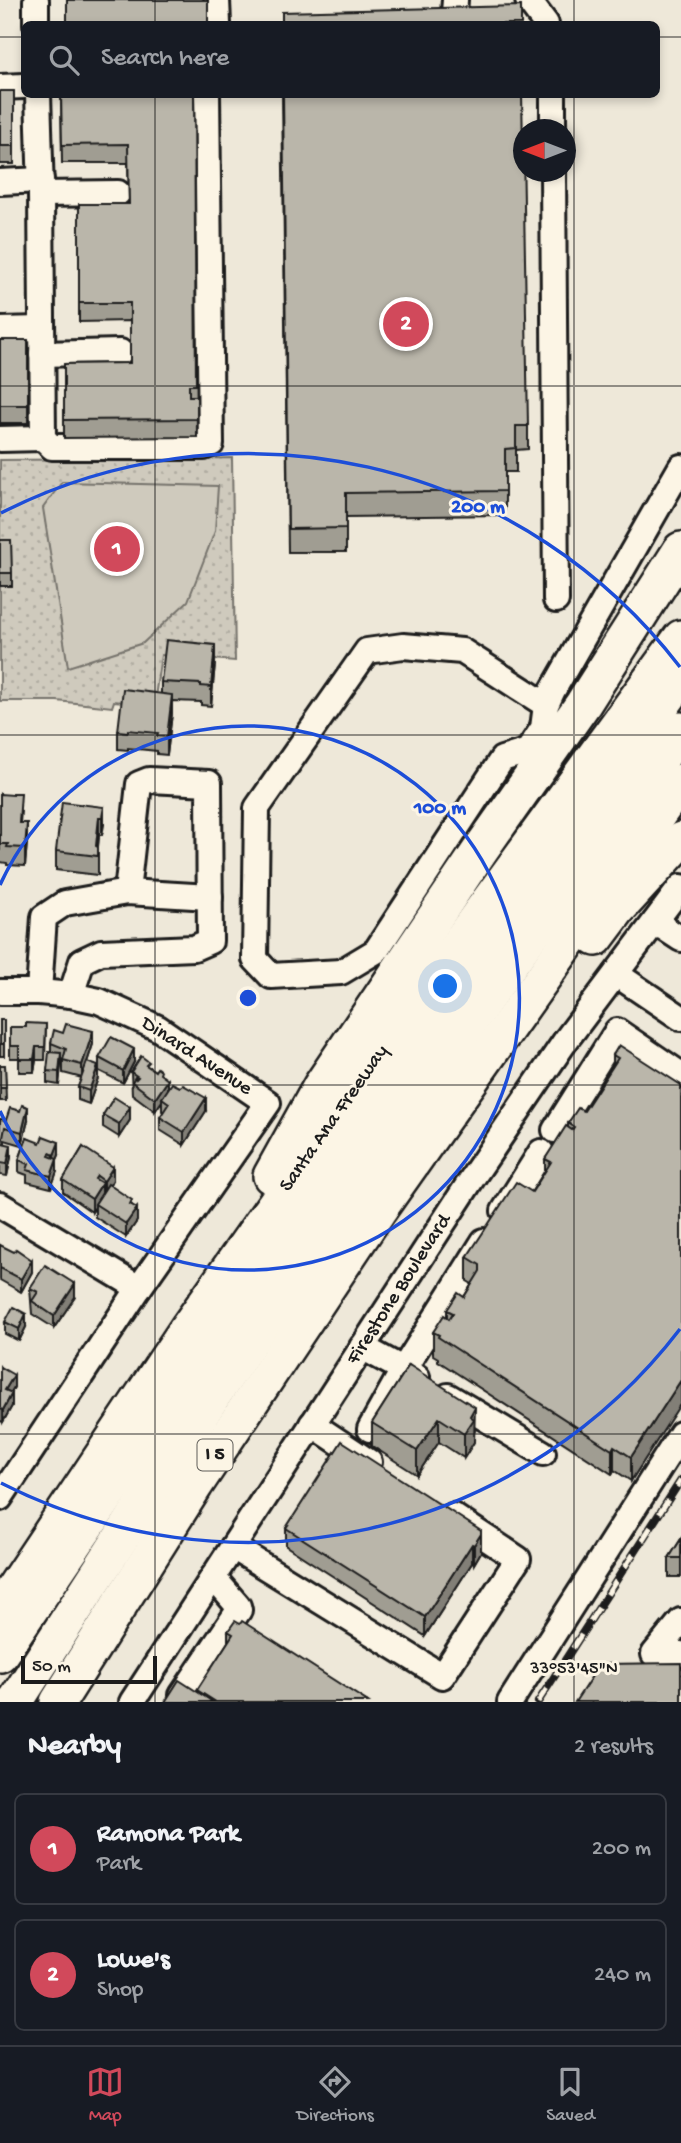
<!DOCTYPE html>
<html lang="en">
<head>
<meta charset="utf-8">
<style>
	:root { --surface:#171b24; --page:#242831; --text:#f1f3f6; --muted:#9ea1a6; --line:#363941; --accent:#d1495b }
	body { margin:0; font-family:"Gochi Hand",sans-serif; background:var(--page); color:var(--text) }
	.compass { position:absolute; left:513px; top:119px; width:63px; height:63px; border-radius:50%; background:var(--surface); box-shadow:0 4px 10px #0003; rotate:270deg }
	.scale { position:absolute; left:21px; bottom:18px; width:136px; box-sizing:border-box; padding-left:7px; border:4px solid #1c1c1c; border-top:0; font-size:19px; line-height:24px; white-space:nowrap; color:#1c1c1c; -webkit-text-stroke:5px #fcf5e5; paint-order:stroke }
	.you { position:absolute; left:446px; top:987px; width:24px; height:24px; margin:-18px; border:5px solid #fff; border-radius:50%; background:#1a73e8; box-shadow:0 0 0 10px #1a73e833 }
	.badge { display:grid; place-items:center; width:46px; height:46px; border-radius:50%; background:var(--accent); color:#fff; font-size:23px; font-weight:700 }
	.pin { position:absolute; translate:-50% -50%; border:4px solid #fff; box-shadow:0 2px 7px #0006 }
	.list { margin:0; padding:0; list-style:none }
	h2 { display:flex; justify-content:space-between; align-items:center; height:91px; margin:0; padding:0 28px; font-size:30px }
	h2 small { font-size:23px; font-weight:400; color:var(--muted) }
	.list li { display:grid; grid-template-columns:46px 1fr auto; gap:21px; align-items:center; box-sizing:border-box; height:112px; margin:0 14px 14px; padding:0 14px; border:2px solid var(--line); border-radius:10px }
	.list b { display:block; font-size:26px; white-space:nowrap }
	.list p { margin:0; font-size:23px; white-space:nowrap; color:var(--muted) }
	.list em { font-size:23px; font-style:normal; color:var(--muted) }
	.icon { flex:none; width:38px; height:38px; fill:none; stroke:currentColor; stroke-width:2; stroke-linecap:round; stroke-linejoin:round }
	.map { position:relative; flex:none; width:681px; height:1702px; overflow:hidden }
	.search { position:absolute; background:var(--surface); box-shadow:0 4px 10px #0003; left:21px; right:21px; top:21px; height:77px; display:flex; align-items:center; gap:18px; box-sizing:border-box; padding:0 24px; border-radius:10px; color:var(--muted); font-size:26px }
	.sheet { height:343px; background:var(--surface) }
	nav { display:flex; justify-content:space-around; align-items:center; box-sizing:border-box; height:98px; border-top:2px solid var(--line); background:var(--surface); font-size:19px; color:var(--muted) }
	nav a { display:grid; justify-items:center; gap:4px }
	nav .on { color:var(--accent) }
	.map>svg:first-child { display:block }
	.green { fill:url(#green-dots); stroke:#76736c; stroke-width:2 }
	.pitch { fill:#cfcabd; stroke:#76736c; stroke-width:2 }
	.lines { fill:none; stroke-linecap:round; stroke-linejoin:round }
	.minor-casing { stroke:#1c1c1c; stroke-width:30 }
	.highway-casing { stroke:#1c1c1c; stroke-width:40 }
	.minor { stroke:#fcf5e5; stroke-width:24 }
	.highway { stroke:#fcf5e5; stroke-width:35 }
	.rail-casing { stroke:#1c1c1c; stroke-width:8 }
	.rail { stroke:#fcf5e5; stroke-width:5; stroke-dasharray:16; stroke-linecap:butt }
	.wall { fill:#a09d92; stroke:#1c1c1c; stroke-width:2 }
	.shaded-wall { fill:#827f77; stroke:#1c1c1c; stroke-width:2 }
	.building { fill:#bab6aa; stroke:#1c1c1c; stroke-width:2 }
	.ticks { fill:none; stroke:#1c1c1c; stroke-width:2; stroke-opacity:0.45 }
	.ring { fill:none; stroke:#1d4ed8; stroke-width:3.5 }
	.labels { text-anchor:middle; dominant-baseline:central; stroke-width:6; stroke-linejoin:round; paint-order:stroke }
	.shield { fill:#fcf5e5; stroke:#5f5d58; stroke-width:2 }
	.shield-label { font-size:19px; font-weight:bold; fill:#1c1c1c }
	.street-label { font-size:21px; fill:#1c1c1c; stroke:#fcf5e5 }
	.ticks-label { font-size:18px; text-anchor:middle; fill:#1c1c1c; stroke:#fcf5e5; stroke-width:6; stroke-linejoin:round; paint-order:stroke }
	.centre { fill:#1d4ed8; stroke:#fcf5e5; stroke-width:3.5 }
	.ring-label { font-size:21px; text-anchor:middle; font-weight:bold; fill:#1d4ed8; stroke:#fcf5e5; stroke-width:6; stroke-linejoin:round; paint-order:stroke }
</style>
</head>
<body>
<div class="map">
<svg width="681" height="1702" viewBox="0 0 681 1702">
	<defs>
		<pattern id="green-dots" width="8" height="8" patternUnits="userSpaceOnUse" patternTransform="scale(1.75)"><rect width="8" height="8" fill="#cfcabd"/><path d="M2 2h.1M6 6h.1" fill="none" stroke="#b1ada2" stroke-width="1.8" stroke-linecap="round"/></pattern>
	</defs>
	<rect width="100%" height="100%" fill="#eee8d9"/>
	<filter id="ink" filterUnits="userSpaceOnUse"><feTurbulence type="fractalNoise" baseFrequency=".0143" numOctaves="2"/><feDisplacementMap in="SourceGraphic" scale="14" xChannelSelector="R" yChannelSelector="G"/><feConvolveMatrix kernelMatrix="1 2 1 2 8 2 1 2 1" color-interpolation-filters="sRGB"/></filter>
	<g filter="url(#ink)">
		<path class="green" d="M232 458 235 661 161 655 154 705 114 701 112 707 57 701H0V460Z"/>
		<path class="pitch" d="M62 482 218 486 215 531 188 601 143 643 68 667 43 508Z"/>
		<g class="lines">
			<g class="minor-casing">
				<g id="minor">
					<path d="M36 0V24"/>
					<path d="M217 0 218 24"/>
					<path d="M528 0 546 24"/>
					<path d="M454 13 455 0"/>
					<path d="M0 87 24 86"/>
					<path d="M38 94 41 194 43 438 52 447H204L211 444 207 94"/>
					<path d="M553 94V130"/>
					<path d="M553 172 556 600"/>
					<path d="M0 182 41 180"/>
					<path d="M41 194 118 193"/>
					<path d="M0 330 41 329"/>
					<path d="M42 354 120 352"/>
					<path d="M0 439 43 438"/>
					<path d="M546 705 462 651 403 646 367 651 257 808 255 959 271 976 341 972 376 951 502 759 528 751 543 728 546 705 553 690 681 467"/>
					<path d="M655 922 681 939"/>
					<path d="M616 974 681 1018"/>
					<path d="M0 992H39L71 995 99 1001 158 1028 268 1103 139 1288 0 1498"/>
					<path d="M39 992 44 917 65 903 127 892 210 897"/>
					<path d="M71 995 82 961 101 952 194 948 210 941 209 783 149 780 139 784 127 892"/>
					<path d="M555 1130 617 1031 681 1075"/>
					<path d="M0 1205 139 1288"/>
					<path d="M504 1211 541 1152"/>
					<path d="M362 1347 417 1377"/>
					<path d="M448 1396 543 1453"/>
					<path d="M312 1424 369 1462"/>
					<path d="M370 1429 403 1370 484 1241"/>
					<path d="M233 1547 442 1676 518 1559 453 1516"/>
					<path d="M681 1621 654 1654H681"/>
					<path d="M182 1695 239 1610 238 1606 213 1577"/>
					<path d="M132 1702 475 1174 566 1040 681 887"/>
					<path d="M510 1702 681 1434"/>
				</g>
			</g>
			<g class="highway-casing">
				<g id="highway">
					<path d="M596 938 617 910 681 840"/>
					<path d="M271 1176 321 1086 481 849 583 704 681 550"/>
					<path d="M0 1609 187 1329 478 916 681 638"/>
					<path d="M0 1654 296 1217 439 1015 681 679"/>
					<path d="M15 1702 212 1397 348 1197 512 961 681 730"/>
					<path d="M58 1702 195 1485 378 1211 681 782"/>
				</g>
			</g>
			<use href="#minor" class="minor"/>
			<use href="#highway" class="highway"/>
			<g class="rail-casing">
				<path id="rail" d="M538 1702 681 1480"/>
			</g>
			<use href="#rail" class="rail"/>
		</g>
		<g class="wall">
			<rect x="0" y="91" width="14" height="73"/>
			<path d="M61 94H194L197 437 64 438V364L130 363V321L79 322V204H129L128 163H62Z"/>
			<path d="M282 94 528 426V449L516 450V472H505V515L346 517V552H288Z"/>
			<rect x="0" y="340" width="28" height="83"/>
			<path d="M0 540 12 573V586H0Z"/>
			<path d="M215 663 211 706 201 705V702L172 701V713L167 755 157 754V751L128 748V750L118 749V731L161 694V682Z"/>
			<path d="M0 794 21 811 20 823 27 842 25 866 7 865V863L0 862Z"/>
			<path d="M104 807 102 835H99L98 847V875L56 870V851Z"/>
			<rect x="0" y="1020" width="4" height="36"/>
			<path d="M46 1024 45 1060H36L34 1072H19V1058H10V1027H26Z"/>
			<path d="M51 1043 93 1044 87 1062 98 1078 89 1104 78 1100V1087L82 1078 63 1073V1060L61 1059 59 1085 47 1083V1071L51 1052Z"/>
			<path d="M613 1055 681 1085 631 1481 614 1470 612 1474 438 1361V1358L433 1355V1332L447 1317V1310L464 1297 472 1284 467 1281V1257L532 1192 545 1171V1159L568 1127V1123L584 1111 613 1067Z"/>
			<path d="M99 1058 134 1062 123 1083 99 1071Z"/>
			<path d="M0 1065H5L6 1101H0Z"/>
			<path d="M149 1067 161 1075 168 1089 206 1111 184 1145 160 1130V1117L164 1112 162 1111V1101L155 1111 132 1094 131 1072Z"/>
			<path d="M103 1115 130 1120 119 1137 103 1127Z"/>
			<path d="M0 1119 6 1120H28L22 1145 5 1140V1143L11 1157 7 1176 0 1175Z"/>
			<path d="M27 1138 59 1155 57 1159V1171L51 1188 27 1182V1175L19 1172V1160Z"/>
			<path d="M83 1147 113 1180 110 1185 132 1205 137 1221 126 1237 95 1217V1207L92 1212 63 1192V1180Z"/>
			<path d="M0 1245 32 1272 21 1292 0 1280Z"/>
			<path d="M30 1288 75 1297 54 1328 32 1314Z"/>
			<path d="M5 1322 26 1327 19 1341 5 1334Z"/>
			<path d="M409 1365 475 1431 474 1433V1442L464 1458 439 1442 417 1475 372 1446V1423Z"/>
			<path d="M0 1367 14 1387 11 1393 12 1406 3 1422 0 1421Z"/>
			<path d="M286 1528 481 1531V1552L474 1564 472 1563 425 1636 286 1546Z"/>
			<path d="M681 1539V1577H669V1558Z"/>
			<path d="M228 1631 368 1702H165L197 1692V1690L228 1642Z"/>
		</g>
		<g class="shaded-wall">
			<path d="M215 645V663L211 706V687Z"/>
			<path d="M172 695V713L167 755V737Z"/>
			<path d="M104 807V825L102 835V817Z"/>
			<path d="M99 817V835L97 856 96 846Z"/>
			<path d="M27 823V842L25 866V848Z"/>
			<path d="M93 1031V1044L82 1078V1065Z"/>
			<path d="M36 1047V1060L34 1072V1059Z"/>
			<path d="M134 1049V1062L123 1083V1071Z"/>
			<path d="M61 1053V1066L59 1085V1072Z"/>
			<path d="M98 1066V1078L89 1104V1091Z"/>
			<path d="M168 1080V1092L162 1098V1101L155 1111V1099Z"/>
			<path d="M206 1098V1111L184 1145V1132Z"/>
			<path d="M28 1107V1120L22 1145V1132Z"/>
			<path d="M130 1107V1120L119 1137V1124Z"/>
			<path d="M59 1142V1155L54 1167V1155Z"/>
			<path d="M11 1145V1157L7 1176V1164Z"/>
			<path d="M57 1159V1171L51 1188V1176Z"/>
			<path d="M113 1167V1180L104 1194V1181Z"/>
			<path d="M102 1183V1196L95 1204V1207L92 1212V1199Z"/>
			<path d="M137 1208V1221L126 1237V1224Z"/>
			<path d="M32 1260V1272L21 1292V1279Z"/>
			<path d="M75 1284V1297L54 1328V1316Z"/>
			<path d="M26 1314V1327L19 1341V1329Z"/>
			<path d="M14 1375V1387L5 1402V1390Z"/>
			<path d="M681 1380V1403L631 1481V1457Z"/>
			<path d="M12 1393V1406L3 1422V1410Z"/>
			<path d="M475 1407 474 1442 464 1458V1434L470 1416Z"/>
			<path d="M439 1418V1442L417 1475V1451Z"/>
			<path d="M614 1446V1470L612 1474V1450Z"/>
			<path d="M481 1534V1552L474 1564V1545Z"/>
			<path d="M472 1544V1563L425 1636V1617Z"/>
		</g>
		<g class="building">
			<rect x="67" y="0" width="141" height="24"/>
			<path d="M521 6V24H282V12Z"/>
			<rect x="0" y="91" width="14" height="55"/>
			<path d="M61 94H194L196 385H189V396H197V419L64 420V364L130 363V303H79V204H129L128 144 62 145Z"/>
			<path d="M283 94H522L528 426H516V448L505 449V491L346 493V528L288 529Z"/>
			<rect x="0" y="340" width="28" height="65"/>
			<path d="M0 540H11L12 573H0Z"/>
			<path d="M166 640 215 645 211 687 201 686V684L161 682Z"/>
			<path d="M123 689 172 695 167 737 157 736 158 733 128 730V732L118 731Z"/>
			<path d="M13 793H21L19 823H27L25 848 7 847 8 844H0V794L13 795Z"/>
			<path d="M62 802 104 807 102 817H99L96 846 98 847V856L56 851Z"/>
			<rect x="0" y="1020" width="4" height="24"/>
			<path d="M26 1023 46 1024 45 1047H36L34 1059H19V1046H10V1027H26Z"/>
			<path d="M66 1024 93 1031 82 1065 63 1060 66 1049 51 1043 54 1030 63 1033Z"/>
			<path d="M111 1037 134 1049 123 1071 99 1058Z"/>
			<path d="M619 1045 681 1085V1380L631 1457 614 1446 612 1450 438 1337 439 1335 433 1332 444 1315 449 1319 453 1313 447 1310 458 1293 464 1297 480 1271V1265L467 1257 516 1182 532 1192 551 1162 545 1159 566 1126 572 1130 574 1127 568 1123 578 1108 584 1111 618 1058 613 1055Z"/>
			<path d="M49 1052 61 1053 59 1072 47 1071Z"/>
			<path d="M141 1056 149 1062 146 1065 155 1071 157 1068 161 1071 160 1074 168 1080 155 1099 132 1082 135 1077 136 1079 138 1077 131 1072Z"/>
			<path d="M87 1062 98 1066 89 1091 78 1087Z"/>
			<path d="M0 1065H5L6 1088H0Z"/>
			<path d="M172 1083 180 1087 183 1085 206 1098 184 1132 160 1117 169 1103 162 1098Z"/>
			<path d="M114 1097 130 1107 119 1124 103 1115Z"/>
			<path d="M22 1105 28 1107 22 1132 5 1127 2 1143 11 1145 7 1164 0 1163V1119L6 1120 10 1108 20 1111Z"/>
			<path d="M43 1136 59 1142 54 1155 50 1153 49 1156 57 1159 51 1176 27 1170 29 1164 19 1160 27 1138 40 1143Z"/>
			<path d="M83 1147 113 1167 104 1181 97 1176 95 1179 102 1183 92 1199 63 1180Z"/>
			<path d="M108 1184 132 1200 130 1204 137 1208 126 1224 95 1204Z"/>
			<path d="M0 1245 14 1252 16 1249 32 1260 21 1279 0 1268Z"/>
			<path d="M45 1265 75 1284 54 1316 32 1301 38 1292 30 1288Z"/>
			<path d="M13 1307 26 1314 19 1329 5 1322Z"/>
			<path d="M409 1365 475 1407 470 1416 474 1419 464 1434 439 1418 417 1451 372 1423Z"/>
			<path d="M0 1367 14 1375 5 1390 12 1393 3 1410 0 1409Z"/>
			<path d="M342 1441 481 1531V1534L474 1545 472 1544 425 1617 286 1528Z"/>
			<path d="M681 1539V1558H669Z"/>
			<path d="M235 1621 240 1624 242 1621 368 1702H216L197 1690 233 1634 228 1631Z"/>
			<path d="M681 1663V1702H575L600 1664Z"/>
			<path d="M179 1680 213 1702H165Z"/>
		</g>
	</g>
	<path class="ticks" d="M155 0V24M574 0V24M0 37H24M656 37H681M155 94V1702M574 94V1702M0 386H681M0 735H681M0 1085H681M0 1434H681"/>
	<g class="ring">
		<path d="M0 885A272 272 0 1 1 0 1111"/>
		<path d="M680 1329A544 544 0 0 1 1 1483M1 513A544 544 0 0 1 680 667"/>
	</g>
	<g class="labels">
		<rect class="shield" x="197.5" y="1439.5" width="35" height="31" rx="5"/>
		<g class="shield-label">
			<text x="215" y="1455">I 5</text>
		</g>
		<g class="street-label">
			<text transform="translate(196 1057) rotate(33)">Dinard Avenue</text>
			<text transform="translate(335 1119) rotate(-55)">Santa Ana Freeway</text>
			<text transform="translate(400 1290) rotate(-57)">Firestone Boulevard</text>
		</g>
	</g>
	<g class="ticks-label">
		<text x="574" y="1673">33°53'45"N</text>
	</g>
	<circle cx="248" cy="998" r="10" class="centre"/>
	<g class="ring-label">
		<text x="478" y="512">200 m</text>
		<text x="440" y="813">100 m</text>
	</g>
</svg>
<svg class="compass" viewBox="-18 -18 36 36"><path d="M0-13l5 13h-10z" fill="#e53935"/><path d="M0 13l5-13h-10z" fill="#9ea1a6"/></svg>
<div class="scale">50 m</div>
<div class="you"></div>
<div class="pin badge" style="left:117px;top:549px">1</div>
<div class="pin badge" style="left:406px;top:324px">2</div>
<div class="search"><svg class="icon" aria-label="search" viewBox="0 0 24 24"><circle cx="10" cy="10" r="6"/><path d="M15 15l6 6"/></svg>Search here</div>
</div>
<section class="sheet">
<h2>Nearby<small>2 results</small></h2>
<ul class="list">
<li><span class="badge">1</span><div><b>Ramona Park</b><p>Park</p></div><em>200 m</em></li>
<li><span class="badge">2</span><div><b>Lowe's</b><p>Shop</p></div><em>240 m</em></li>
</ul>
</section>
<nav>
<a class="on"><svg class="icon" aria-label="map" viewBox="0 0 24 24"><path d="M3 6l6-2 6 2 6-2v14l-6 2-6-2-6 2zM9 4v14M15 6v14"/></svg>Map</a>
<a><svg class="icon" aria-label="directions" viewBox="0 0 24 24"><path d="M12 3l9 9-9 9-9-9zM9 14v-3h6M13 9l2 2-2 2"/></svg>Directions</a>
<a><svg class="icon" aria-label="saved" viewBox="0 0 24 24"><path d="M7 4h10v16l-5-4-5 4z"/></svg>Saved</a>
</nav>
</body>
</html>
